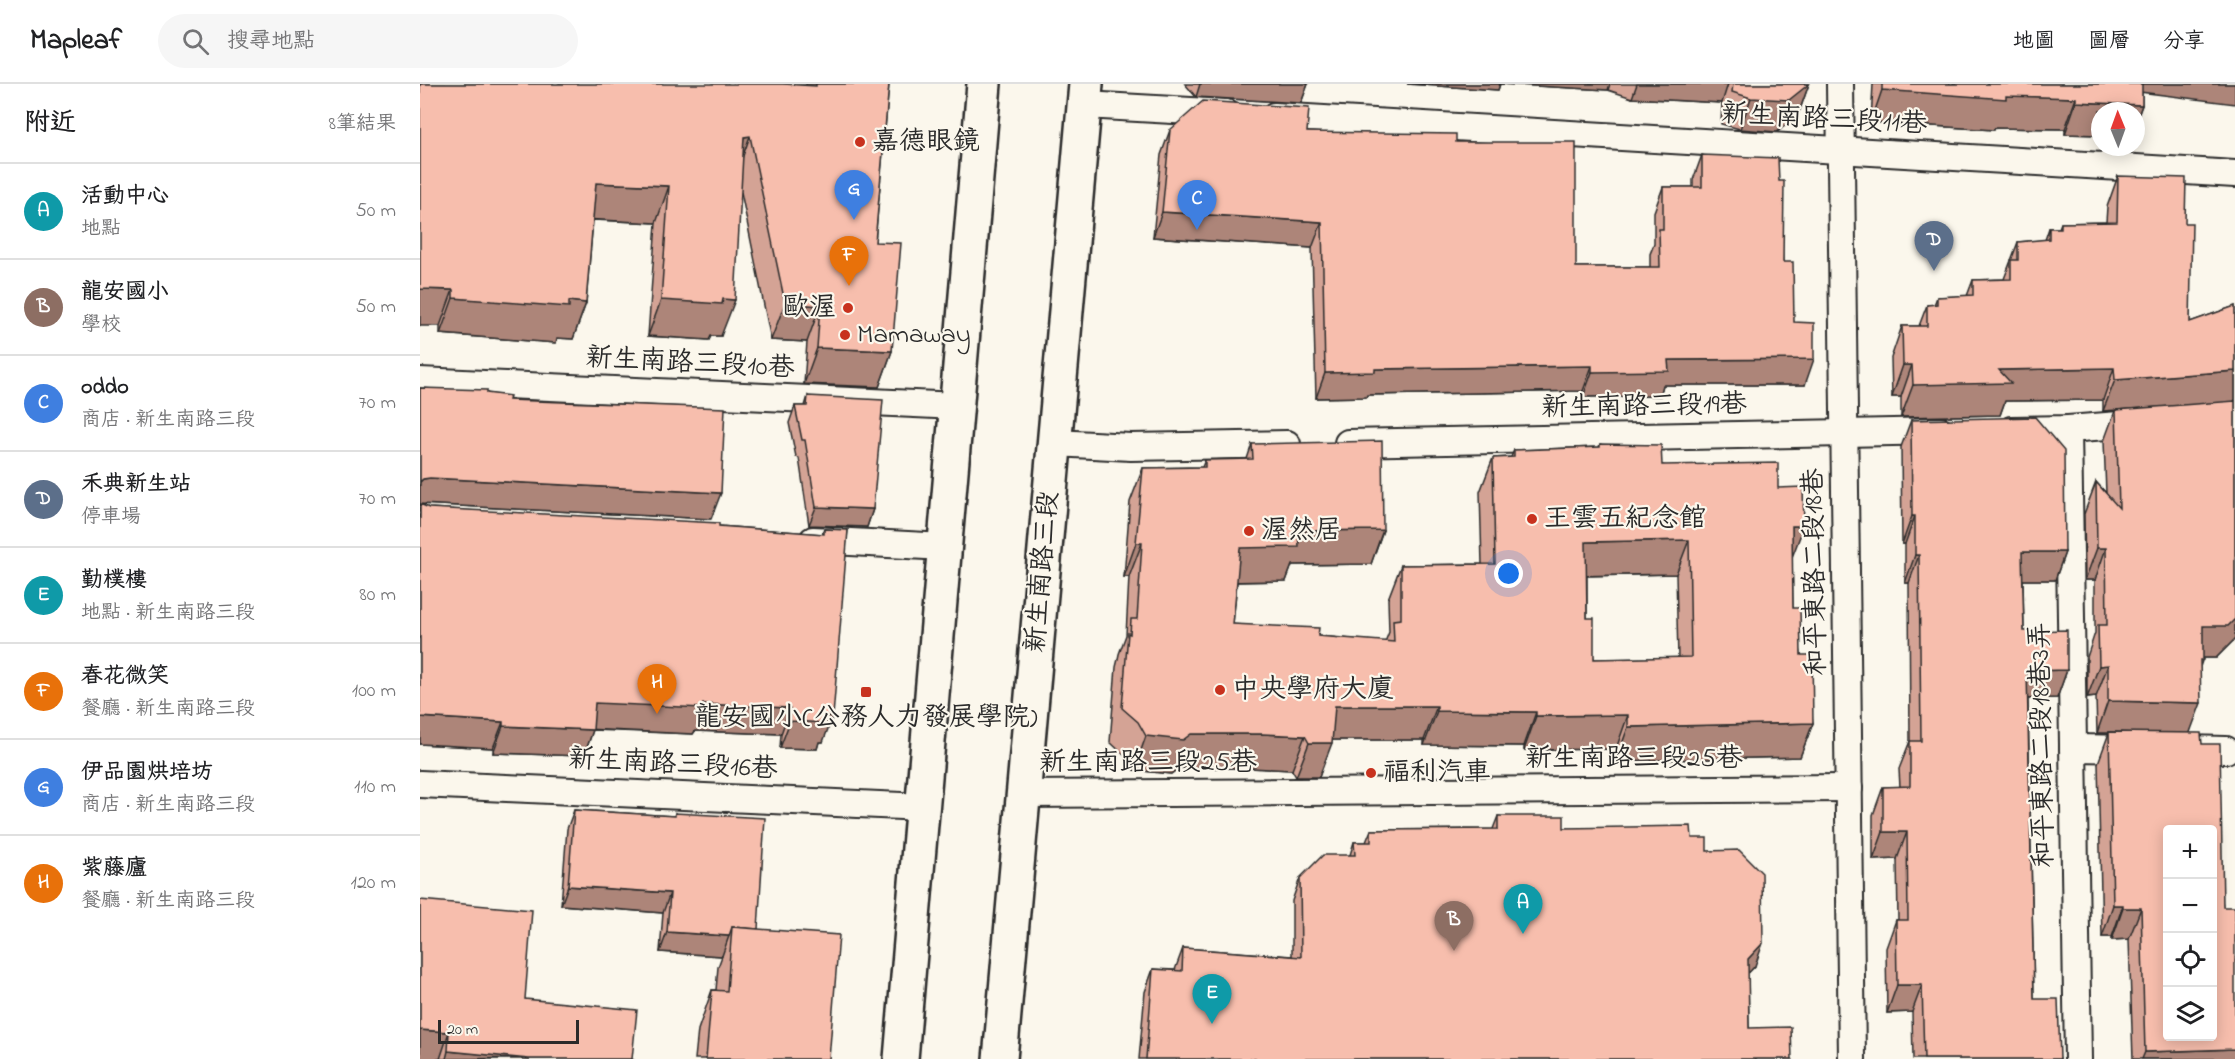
<!DOCTYPE html>
<html lang="zh-TW">
<head>
<meta charset="utf-8">
<style>
	:root { --surface:#fff; --page:#f6f6f6; --text:#202124; --muted:#757577; --line:#e0e0e0; --accent:#c8321e }
	body { margin:0; font-family:"Indie Flower","LXGW WenKai TC",sans-serif; background:var(--page); color:var(--text) }
	.controls { position:absolute; right:18px; bottom:18px; display:grid; overflow:hidden; border-radius:6px; box-shadow:0 3px 15px #0003 }
	.controls button { width:54px; height:54px; display:grid; place-items:center; padding:0; border:0; border-bottom:2px solid var(--line); background:var(--surface); color:var(--text); font:30px sans-serif }
	.compass { position:absolute; left:1671px; top:18px; width:54px; height:54px; border-radius:50%; background:var(--surface); box-shadow:0 3px 15px #0003; rotate:359deg }
	.scale { position:absolute; left:18px; bottom:15px; width:141px; box-sizing:border-box; padding-left:6px; border:3px solid #2b2b2b; border-top:0; font-size:16px; line-height:21px; white-space:nowrap; color:#2b2b2b; -webkit-text-stroke:4px #fbf7ec; paint-order:stroke }
	.you { position:absolute; left:1089px; top:490px; width:21px; height:21px; margin:-15px; border:4px solid #fff; border-radius:50%; background:#1a73e8; box-shadow:0 0 0 9px #1a73e833 }
	.badge { display:grid; place-items:center; width:39px; height:39px; border-radius:50%; background:var(--accent); color:#fff; font-size:20px; font-weight:700 }
	.pin { position:absolute; translate:-50% -50px; filter:drop-shadow(0 2px 3px #0008) }
	.pin::after { content:''; position:absolute; top:32px; width:21px; height:18px; background:inherit; clip-path:polygon(0 0,100% 0,50% 100%) }
	.list { margin:0; padding:0; list-style:none }
	h2 { display:flex; justify-content:space-between; align-items:center; height:78px; margin:0; padding:0 24px; font-size:26px }
	h2 small { font-size:20px; font-weight:400; color:var(--muted) }
	.list li { display:grid; grid-template-columns:39px 1fr auto; gap:18px; align-items:center; box-sizing:border-box; height:96px; padding:0 24px; border-top:2px solid var(--line) }
	.list b { display:block; font-size:22px; white-space:nowrap }
	.list p { margin:0; font-size:20px; white-space:nowrap; color:var(--muted) }
	.list em { font-size:20px; font-style:normal; color:var(--muted) }
	.icon { flex:none; width:33px; height:33px; fill:none; stroke:currentColor; stroke-width:2; stroke-linecap:round; stroke-linejoin:round }
	.map { position:relative; flex:none; width:1815px; height:975px; overflow:hidden }
	header { display:flex; align-items:center; gap:36px; box-sizing:border-box; height:84px; padding:0 30px; background:var(--surface); border-bottom:2px solid var(--line) }
	header strong { font-size:28px }
	nav { display:flex; gap:33px; margin-inline-start:auto; font-size:21px }
	.search { width:420px; height:54px; background:var(--page); display:flex; align-items:center; gap:15px; box-sizing:border-box; padding:0 21px; border-radius:33px; color:var(--muted); font-size:22px }
	main { display:flex }
	aside { flex:1; background:var(--surface) }
	.map>svg:first-child { display:block }
	.lines { fill:none; stroke-linecap:round; stroke-linejoin:round }
	.service-casing { stroke:#2b2b2b; stroke-width:30 }
	.secondary-casing { stroke:#2b2b2b; stroke-width:38 }
	.service { stroke:#fbf7ec; stroke-width:26 }
	.secondary { stroke:#fbf7ec; stroke-width:33 }
	.wall { fill:#d4a395; stroke:#2b2b2b; stroke-width:1.5; fill-rule:evenodd }
	.shaded-wall { fill:#ad8579; stroke:#2b2b2b; stroke-width:1.5 }
	.building { fill:#f7bead; stroke:#2b2b2b; stroke-width:1.5; fill-rule:evenodd }
	.poi-dot { fill:#c8321e; stroke:#fbf7ec; stroke-width:2 }
	.labels { text-anchor:middle; dominant-baseline:central; stroke-width:4.5; stroke-linejoin:round; paint-order:stroke }
	.street-label { font-size:27px; fill:#2b2b2b; stroke:#fbf7ec }
	.poi-label { font-size:27px; fill:#2b2b2b; stroke:#fbf7ec; text-anchor:start }
</style>
</head>
<body>
<header>
<strong>Mapleaf</strong>
<div class="search"><svg class="icon" aria-label="search" viewBox="0 0 24 24"><circle cx="10" cy="10" r="6"/><path d="M15 15l6 6"/></svg>搜尋地點</div>
<nav><a>地圖</a><a>圖層</a><a>分享</a></nav>
</header>
<main>
<aside>
<h2>附近<small>8筆結果</small></h2>
<ul class="list">
<li><span class="badge" style="background:#0f9aa8">A</span><div><b>活動中心</b><p>地點</p></div><em>50 m</em></li>
<li><span class="badge" style="background:#8d6e63">B</span><div><b>龍安國小</b><p>學校</p></div><em>50 m</em></li>
<li><span class="badge" style="background:#3f7fe0">C</span><div><b>oddo</b><p>商店 · 新生南路三段</p></div><em>70 m</em></li>
<li><span class="badge" style="background:#5c6f8a">D</span><div><b>禾典新生站</b><p>停車場</p></div><em>70 m</em></li>
<li><span class="badge" style="background:#0f9aa8">E</span><div><b>勤樸樓</b><p>地點 · 新生南路三段</p></div><em>80 m</em></li>
<li><span class="badge" style="background:#e8710a">F</span><div><b>春花微笑</b><p>餐廳 · 新生南路三段</p></div><em>100 m</em></li>
<li><span class="badge" style="background:#3f7fe0">G</span><div><b>伊品園烘培坊</b><p>商店 · 新生南路三段</p></div><em>110 m</em></li>
<li><span class="badge" style="background:#e8710a">H</span><div><b>紫藤廬</b><p>餐廳 · 新生南路三段</p></div><em>120 m</em></li>
</ul>
</aside>
<div class="map">
<svg width="1815" height="975" viewBox="0 0 1815 975">
	<rect width="100%" height="100%" fill="#fbf7ec"/>
	<filter id="ink" filterUnits="userSpaceOnUse"><feTurbulence type="fractalNoise" baseFrequency=".0167" numOctaves="2"/><feDisplacementMap in="SourceGraphic" scale="12" xChannelSelector="R" yChannelSelector="G"/><feConvolveMatrix kernelMatrix="1 2 1 2 8 2 1 2 1" color-interpolation-filters="sRGB"/></filter>
	<g filter="url(#ink)">
		<g class="lines">
			<g class="service-casing">
				<g id="service">
					<path d="M1420 0 1432 975"/>
					<path d="M665 21 806 29"/>
					<path d="M854 32 1815 90"/>
					<path d="M0 297 537 322"/>
					<path d="M1648 345 1658 975"/>
					<path d="M1591 346 1648 345 1725 339"/>
					<path d="M635 359 711 363 867 360"/>
					<path d="M928 359 1521 347"/>
					<path d="M393 456 525 463"/>
					<path d="M1653 664 1718 665"/>
					<path d="M1767 665 1806 666"/>
					<path d="M0 700 503 723"/>
					<path d="M604 710 1429 704"/>
				</g>
			</g>
			<g class="secondary-casing">
				<g id="secondary">
					<path d="M481 975 564 0"/>
					<path d="M580 975 666 0"/>
				</g>
			</g>
			<use href="#service" class="service"/>
			<use href="#secondary" class="secondary"/>
		</g>
		<g class="wall">
			<path d="M0 0 386 1V0H469L455 158 472 267 459 303 384 300 387 258 351 256 321 108 301 252H291L289 256 228 252 236 139 173 136 166 219 153 255 137 254 136 259 20 250V242Z"/>
			<path d="M765 0H888L881 19 776 13Z"/>
			<path d="M987 0H1389L1378 31 1357 48 1320 45 1301 40 1302 19 1212 14 1188 6 1080 0 1078 6Z"/>
			<path d="M1453 0H1815L1722 8V21L1716 37V27H1680V51L1645 50V45L1575 44 1574 46 1451 38Z"/>
			<path d="M750 46 887 48 1036 58 1156 183H1230V170L1234 160V128L1243 103H1273V96L1282 71 1359 97 1363 178 1385 301H1243L1240 312 1163 313V307L947 311 946 313 896 314 892 164 733 153 741 71Z"/>
			<path d="M1698 92 1765 139 1770 238 1815 222V555L1796 574H1783L1780 583 1770 649 1782 660 1803 823 1815 975H1713L1709 855 1692 856V853H1682L1678 679 1689 649H1677L1676 613 1667 614V573L1675 549V496H1665L1664 430 1676 398 1686 409 1684 357 1695 327H1683V316L1585 317 1580 331 1481 333V313H1472L1471 274 1482 242H1499L1507 221H1514L1517 213 1547 212 1553 196 1584 195 1598 158 1625 156 1629 144H1639L1641 139 1686 138 1687 123Z"/>
			<path d="M0 304 67 309 89 316 291 435 0 420 9 424 299 442 402 450 404 445 428 446 403 658H399L397 665 360 664 361 650 275 647 273 650 173 646 164 672 73 669V664L0 660Z"/>
			<path d="M388 312 453 425 447 443 389 441 379 374 376 373 369 339 375 322H385Z"/>
			<path d="M1491 336 1645 468 1635 496H1603L1604 547 1647 586 1637 614 1608 615 1614 915 1640 975H1493L1492 928 1467 929 1466 864 1476 836H1478L1477 775 1453 776V731L1463 703H1480L1479 685 1490 657 1489 499H1485V460H1482L1481 363Z"/>
			<path d="M832 360 963 446 951 480 872 481 866 497 817 498 813 540 898 552 965 558 969 548 968 515 981 481 1062 480 1060 408 1073 374 1091 373 1094 366 1179 363 1180 360 1242 381 1358 404 1372 473 1373 524 1393 639 1380 673 1196 677V665L1104 666V662L1004 661V656H912L899 693H876L872 686 830 684H759L751 690 714 686 705 672 690 658 696 583 698 575 699 570 706 551 709 493H704L710 418 723 384 782 383 785 376 827 375ZM1256 490 1258 574 1174 575 1167 534V492Z"/>
			<path d="M154 726 254 732 255 729 338 845 409 975H275L278 946 292 906H296L298 883 302 872 240 868 243 829 141 821 147 745Z"/>
			<path d="M1078 732 1144 744 1272 754 1287 767 1335 882 1328 889 1329 944 1372 975H719L725 908 733 885 755 886 763 864 872 872V817L880 794 930 771 934 758H946L951 746 1073 745Z"/>
			<path d="M0 816 105 915 212 975H0Z"/>
		</g>
		<g class="shaded-wall">
			<path d="M780 0H888L881 19 776 13Z"/>
			<path d="M987 0H1190L1188 6 1080 0 1078 6Z"/>
			<path d="M1217 0H1308L1302 19 1212 14Z"/>
			<path d="M1389 0 1378 31 1357 48 1320 45 1331 14Z"/>
			<path d="M1714 0H1815V20L1712 7Z"/>
			<path d="M1462 6 1656 14 1645 45 1575 44 1574 46 1451 38Z"/>
			<path d="M1656 18 1722 21 1716 37V27H1680V51L1645 50Z"/>
			<path d="M330 52 317 89 324 53Z"/>
			<path d="M176 99 249 102 236 139 163 135Z"/>
			<path d="M742 128 902 138 892 164 733 153Z"/>
			<path d="M0 205 33 206 20 242H0Z"/>
			<path d="M33 214 149 217 166 219 153 255 137 254 136 259 20 250Z"/>
			<path d="M303 215 315 216 301 252H291L289 256 228 252 241 216Z"/>
			<path d="M365 219 400 222 387 258 351 256Z"/>
			<path d="M397 264 472 267 459 303 384 300Z"/>
			<path d="M1394 275 1385 301H1243L1240 312 1163 313 1172 288 1248 276Z"/>
			<path d="M1483 281H1492L1481 313H1472Z"/>
			<path d="M1172 282 1163 307 947 311 946 313 896 314 905 289 955 285Z"/>
			<path d="M1694 284 1683 316 1585 317 1580 331 1481 333 1493 301 1579 286Z"/>
			<path d="M1815 287V315L1814 318 1683 327 1695 296Z"/>
			<path d="M10 394 301 409 291 435 0 420V398L3 395Z"/>
			<path d="M396 423 453 425 447 443 389 441Z"/>
			<path d="M1492 432H1495L1485 460H1482Z"/>
			<path d="M1372 442H1384L1371 476Z"/>
			<path d="M963 446 951 480 872 481 866 497 808 498 820 464 878 447Z"/>
			<path d="M1269 456 1256 490 1154 492 1166 458Z"/>
			<path d="M716 459H722L709 493H704Z"/>
			<path d="M1677 464H1686L1675 496H1665Z"/>
			<path d="M1602 468H1645L1635 496H1592Z"/>
			<path d="M1495 471H1499L1489 499H1485Z"/>
			<path d="M1815 535V555L1796 574H1771L1783 542Z"/>
			<path d="M1688 581 1676 613 1667 614 1679 582Z"/>
			<path d="M1647 586 1637 614 1597 615 1607 587Z"/>
			<path d="M1688 617 1781 619 1769 651 1689 648V649H1677Z"/>
			<path d="M175 619 283 620 370 624 361 650 275 647 273 650 165 645Z"/>
			<path d="M915 622H1017L1004 656H902Z"/>
			<path d="M1017 627 1116 628 1104 662 1004 661Z"/>
			<path d="M1208 631 1196 665 1104 666 1116 632Z"/>
			<path d="M407 632H413L403 658H399L397 665 360 664 370 637Z"/>
			<path d="M0 633 83 638 73 664 0 660Z"/>
			<path d="M1393 639 1380 673 1196 677 1208 643Z"/>
			<path d="M83 642 173 646 164 672 73 669Z"/>
			<path d="M771 650H842L885 652 872 686 830 684H759L751 690 714 686 726 652Z"/>
			<path d="M889 659H912L899 693H876Z"/>
			<path d="M1463 748H1487L1477 775 1453 776Z"/>
			<path d="M148 802 250 809 243 829 141 821Z"/>
			<path d="M1693 821H1703L1692 853H1682Z"/>
			<path d="M1703 824H1721L1709 855 1692 856Z"/>
			<path d="M247 848 309 852 302 872 240 868Z"/>
			<path d="M1343 859 1335 882 1320 898 1328 875Z"/>
			<path d="M1477 901H1502L1492 928 1467 929Z"/>
			<path d="M0 946 29 948 20 975H0Z"/>
			<path d="M1815 965V975H1722L1725 968Z"/>
			<path d="M28 967 109 974 26 975Z"/>
		</g>
		<g class="building">
			<path d="M0 0H363L396 2V0H469L455 158 481 159 472 267 397 264 400 222 365 219 330 52 324 53 315 216 303 215 302 220 241 216 249 102 176 99 166 219 149 217V223L33 214V206L0 205Z"/>
			<path d="M1313 0H1389L1369 16 1331 14 1312 8Z"/>
			<path d="M1462 0H1722V21L1656 18V14L1586 12V15L1462 6Z"/>
			<path d="M783 17 889 24 887 48 1036 50V58H1156V183H1240L1239 145H1243V103H1282V71L1358 74 1359 97H1364L1363 178H1373L1374 238 1394 239V275L1248 276 1249 287 1172 288V282L955 285V288L905 289 902 138 742 128 750 46Z"/>
			<path d="M1698 92 1766 94 1765 139H1772L1770 238 1815 222V287L1695 296 1694 284 1579 286 1591 299 1493 301 1492 281H1483L1482 242H1507V221L1517 220V213L1553 211V196L1591 195V176H1598V158L1629 155V144H1641V139L1697 138Z"/>
			<path d="M0 304 67 306V309L90 312 89 316 305 324 301 409 10 394 3 395 0 398Z"/>
			<path d="M388 312 463 316 453 425 396 423 385 356H382L375 322H387Z"/>
			<path d="M1815 317V535L1808 542H1783V576H1780L1781 619 1688 617V581L1679 582 1678 541H1687L1686 464H1677L1676 398 1699 424 1696 326Z"/>
			<path d="M1615 333 1644 367 1645 468H1602L1604 547 1647 546V586L1607 587 1614 915H1638L1640 975H1504L1502 901H1477L1476 836H1488L1487 748H1463V703L1490 702V657H1501L1499 471H1495V432H1492L1491 336Z"/>
			<path d="M962 357 963 446 878 447 879 463 820 464 813 540 899 544 898 552 974 558 973 536 981 535V481L1075 480 1073 374 1094 373V366L1180 363V360L1241 361 1242 381 1358 379V404L1383 403 1384 442H1372L1373 524H1380L1381 571H1392L1393 639 1208 643V631L1116 632V628L1017 627V622H915L912 659H889L885 652 842 650H771L763 656 726 652 718 638 702 624 708 549 710 550 711 535H717L722 459H716L723 384 785 383V376L833 375 832 360ZM1269 456 1271 573 1174 575V534H1167L1166 458Z"/>
			<path d="M0 420 9 424 299 439V442L404 450V445L428 446 413 632H407L406 639 370 637V624L283 620V624L175 619 173 646 83 642V638L0 633Z"/>
			<path d="M1689 648 1781 649 1782 660H1800L1803 823H1815V965L1725 968 1721 824H1703V821H1693ZM1748 746H1792V952H1748Z"/>
			<path d="M154 726 255 732V729L345 734 338 845 312 843 309 852 247 848 250 809 148 802Z"/>
			<path d="M1078 732H1144V744L1271 742 1272 754H1287V767L1319 766 1342 789 1343 859 1328 875 1329 944 1371 943 1372 975H726L733 885 762 887 763 864 881 873 880 794 903 771H935L934 758H951V746L1078 745Z"/>
			<path d="M0 816 112 826 105 915 217 926 212 975H109L28 967 29 948 0 946Z"/>
			<path d="M312 843 419 851 409 975H286L292 906 307 907Z"/>
		</g>
	</g>
	<g class="poi-dot">
		<circle cx="440" cy="58" r="6"/>
		<circle cx="428" cy="224" r="6"/>
		<circle cx="425" cy="251" r="6"/>
		<circle cx="1112" cy="435" r="6"/>
		<circle cx="829" cy="447" r="6"/>
		<circle cx="800" cy="606" r="6"/>
		<rect x="440" y="602" width="12" height="12" rx="3"/>
		<circle cx="951" cy="689" r="6"/>
	</g>
	<g class="labels">
		<g class="street-label">
			<text transform="translate(1404 36) rotate(3)">新生南路三段11巷</text>
			<text transform="translate(270 280) rotate(3)">新生南路三段10巷</text>
			<text transform="translate(1224 323) rotate(-1)">新生南路三段19巷</text>
			<text transform="translate(623 488) rotate(-85)">新生南路三段</text>
			<text transform="translate(1396 488) rotate(-91)">和平東路二段18巷</text>
			<text transform="translate(1623 661) rotate(-91)">和平東路二段18巷3弄</text>
			<text x="1214" y="675">新生南路三段25巷</text>
			<text x="728" y="679">新生南路三段25巷</text>
			<text transform="translate(253 681) rotate(3)">新生南路三段16巷</text>
		</g>
		<g class="poi-label">
			<text x="452" y="58">嘉德眼鏡</text>
			<text x="416" y="224" text-anchor="end">歐渥</text>
			<text x="437" y="251">Mamaway</text>
			<text x="1124" y="435">王雲五紀念館</text>
			<text x="841" y="447">渥然居</text>
			<text x="812" y="606">中央學府大廈</text>
			<text x="446" y="634" text-anchor="middle">龍安國小(公務人力發展學院)</text>
			<text x="963" y="689">福利汽車</text>
		</g>
	</g>
</svg>
<div class="controls">
<button>+</button>
<button>−</button>
<button><svg class="icon" aria-label="locate" viewBox="0 0 24 24"><circle cx="12" cy="12" r="6"/><path d="M12 2v4M12 18v4M2 12h4M18 12h4"/></svg></button>
<button><svg class="icon" aria-label="layers" viewBox="0 0 24 24"><path d="M12 4l9 5-9 5-9-5zM3 14l9 5 9-5"/></svg></button>
</div>
<svg class="compass" viewBox="-18 -18 36 36"><path d="M0-13l5 13h-10z" fill="#e53935"/><path d="M0 13l5-13h-10z" fill="#757577"/></svg>
<div class="scale">20 m</div>
<div class="you"></div>
<div class="pin badge" style="left:1103px;top:850px;background:#0f9aa8">A</div>
<div class="pin badge" style="left:1034px;top:867px;background:#8d6e63">B</div>
<div class="pin badge" style="left:777px;top:146px;background:#3f7fe0">C</div>
<div class="pin badge" style="left:1514px;top:187px;background:#5c6f8a">D</div>
<div class="pin badge" style="left:792px;top:940px;background:#0f9aa8">E</div>
<div class="pin badge" style="left:429px;top:202px;background:#e8710a">F</div>
<div class="pin badge" style="left:434px;top:136px;background:#3f7fe0">G</div>
<div class="pin badge" style="left:237px;top:630px;background:#e8710a">H</div>
</div>
</main>
</body>
</html>
